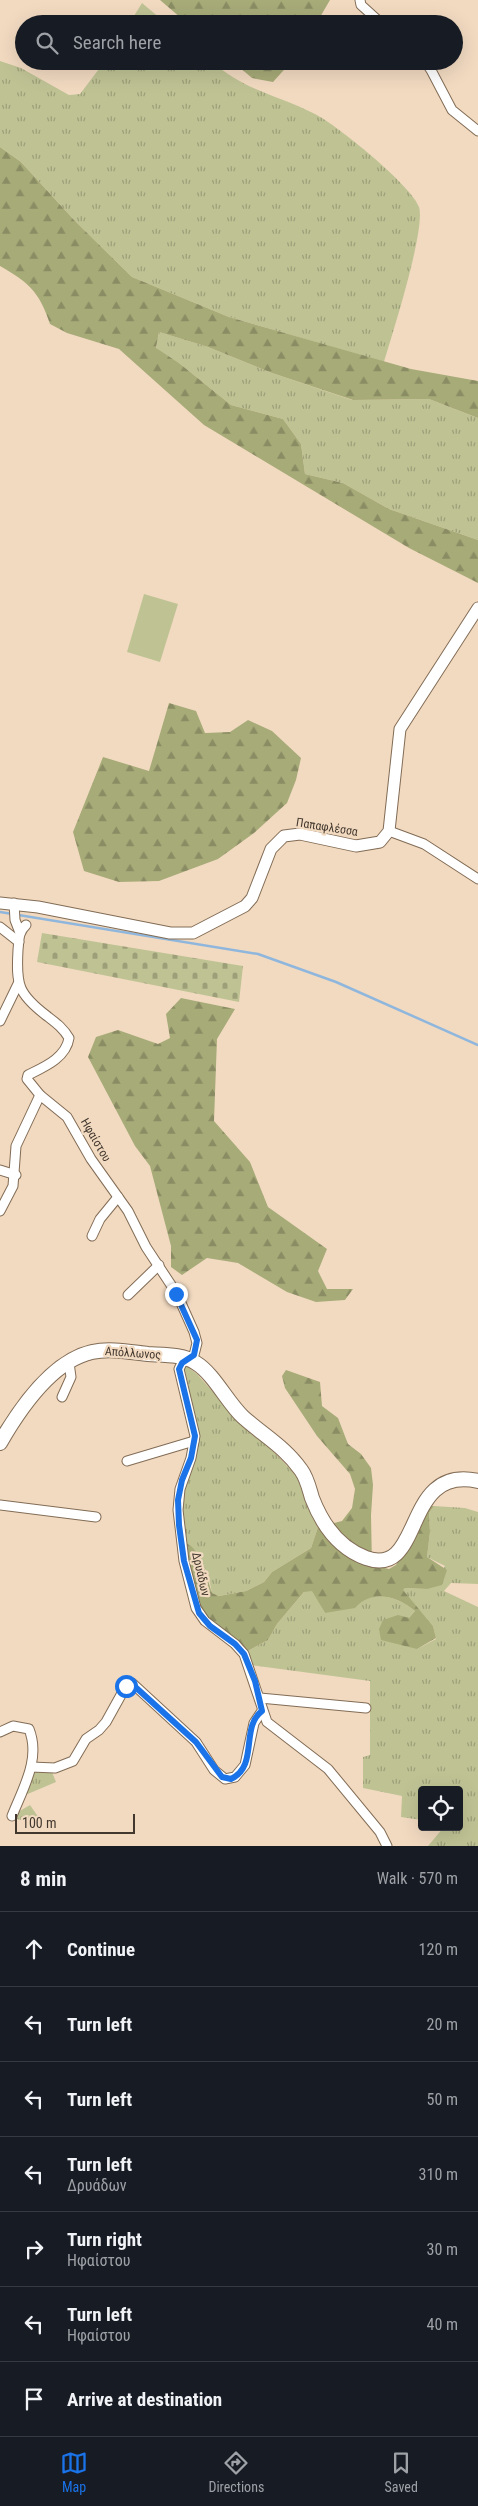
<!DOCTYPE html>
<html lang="en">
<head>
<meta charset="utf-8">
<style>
	:root { --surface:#171b24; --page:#242831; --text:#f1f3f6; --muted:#9ea1a6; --line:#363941; --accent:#1a73e8 }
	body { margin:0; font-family:"Roboto Condensed",sans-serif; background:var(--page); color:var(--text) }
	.controls { position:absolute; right:15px; bottom:15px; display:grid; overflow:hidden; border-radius:5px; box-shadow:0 5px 20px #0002 }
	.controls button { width:45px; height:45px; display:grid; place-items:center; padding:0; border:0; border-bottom:1px solid var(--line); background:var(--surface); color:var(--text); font:25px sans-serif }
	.scale { position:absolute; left:15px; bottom:12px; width:120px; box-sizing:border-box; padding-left:5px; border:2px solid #42382e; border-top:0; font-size:14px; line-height:18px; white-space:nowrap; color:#42382e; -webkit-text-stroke:4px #f2dac1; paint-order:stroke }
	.stop { position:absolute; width:15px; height:15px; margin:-11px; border:4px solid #1a73e8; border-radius:50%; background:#fff }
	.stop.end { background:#1a73e8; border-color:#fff; box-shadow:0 1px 5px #0008 }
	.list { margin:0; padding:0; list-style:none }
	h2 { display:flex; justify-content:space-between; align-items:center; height:65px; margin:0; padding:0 20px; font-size:21px }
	h2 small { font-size:16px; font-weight:400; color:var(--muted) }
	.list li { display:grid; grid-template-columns:32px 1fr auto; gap:15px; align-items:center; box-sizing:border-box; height:75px; padding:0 20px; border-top:1px solid var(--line) }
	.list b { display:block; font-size:19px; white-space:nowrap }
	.list p { margin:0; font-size:16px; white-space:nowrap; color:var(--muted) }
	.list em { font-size:16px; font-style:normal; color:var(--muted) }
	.icon { flex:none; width:28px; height:28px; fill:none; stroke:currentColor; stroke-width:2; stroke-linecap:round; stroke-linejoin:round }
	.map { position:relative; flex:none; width:478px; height:1846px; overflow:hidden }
	.search { position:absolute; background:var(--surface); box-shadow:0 5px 20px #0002; left:15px; right:15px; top:15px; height:55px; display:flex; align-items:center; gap:12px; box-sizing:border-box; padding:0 18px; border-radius:28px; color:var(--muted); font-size:19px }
	.sheet { height:590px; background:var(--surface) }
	nav { display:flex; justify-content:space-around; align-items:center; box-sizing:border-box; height:70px; border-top:1px solid var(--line); background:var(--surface); font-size:14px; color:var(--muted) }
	nav a { display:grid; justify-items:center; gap:2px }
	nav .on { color:var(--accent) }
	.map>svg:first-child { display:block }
	.grass { fill:url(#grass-tufts) }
	.forest { fill:url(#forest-firs) }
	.cemetery { fill:url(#cemetery-stones) }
	.park { fill:#bfc394 }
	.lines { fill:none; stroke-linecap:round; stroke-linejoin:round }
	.stream { stroke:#8fb6dc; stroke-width:2.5 }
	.minor-casing { stroke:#826c55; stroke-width:11 }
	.tertiary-casing { stroke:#826c55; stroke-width:13 }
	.secondary-casing { stroke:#826c55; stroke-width:16 }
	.minor { stroke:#fff; stroke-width:9 }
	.tertiary { stroke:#fff; stroke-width:11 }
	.secondary { stroke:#fff; stroke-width:14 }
	.route { stroke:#1a73e8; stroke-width:6 }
	.labels { text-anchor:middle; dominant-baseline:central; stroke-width:4.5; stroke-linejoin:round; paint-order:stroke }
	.street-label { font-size:12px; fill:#42382e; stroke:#f2dac1 }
</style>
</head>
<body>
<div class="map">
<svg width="478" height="1846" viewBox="0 0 478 1846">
	<defs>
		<pattern id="grass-tufts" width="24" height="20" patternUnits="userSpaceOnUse" patternTransform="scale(1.25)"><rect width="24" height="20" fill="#bfc394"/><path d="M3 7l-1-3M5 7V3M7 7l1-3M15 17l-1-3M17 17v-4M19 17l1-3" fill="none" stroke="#9d9f79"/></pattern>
		<pattern id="forest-firs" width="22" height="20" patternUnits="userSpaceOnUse" patternTransform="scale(1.25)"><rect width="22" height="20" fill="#a7ab78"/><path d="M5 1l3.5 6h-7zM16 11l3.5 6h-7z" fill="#8a8c63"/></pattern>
		<pattern id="cemetery-stones" width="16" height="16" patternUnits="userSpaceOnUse" patternTransform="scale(1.25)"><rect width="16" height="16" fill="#bfc394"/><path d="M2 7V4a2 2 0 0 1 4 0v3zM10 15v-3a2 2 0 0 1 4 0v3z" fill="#9d9f79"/></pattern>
	</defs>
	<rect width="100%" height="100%" fill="#f2dac1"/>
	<g class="grass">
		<path d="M142 3 167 24H129Z"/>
		<path d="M0 61 21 68 69 95 80 94 105 61H211C247 92 276 94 315 114 337 125 412 186 419 207 426 229 392 335 384 362L229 317 132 277 74 220 21 162 0 147Z"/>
		<path d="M159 332 208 347 272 373 352 400 429 399 478 418V540L389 509 343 483 305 474 301 444 283 419 231 405 179 363 156 349Z"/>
		<path d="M184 1364 197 1374 247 1430 268 1446 296 1475 312 1517 318 1527 311 1548 272 1572 264 1582 246 1591 219 1596 212 1593 208 1574 194 1550 186 1543 182 1519 181 1501 197 1438 195 1414 183 1372Z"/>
		<path d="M434 1506 465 1508 478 1512V1584L451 1583 444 1591 478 1607V1846H428L444 1827H459V1790H422V1820L401 1817 402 1796 363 1788V1757L370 1755V1681L251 1665 244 1653 268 1640 277 1624 305 1591H313L325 1613C360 1601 382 1584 415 1611L409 1618 417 1649 436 1639 433 1626 402 1590 405 1588 427 1589 445 1566 427 1557 430 1532 429 1513Z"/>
		<path d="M31 1772H52L56 1782 23 1796Z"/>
		<path d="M30 1805 39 1818 32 1823 17 1819 18 1812Z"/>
	</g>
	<g class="forest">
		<path d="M160 0H330L316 24H188Z"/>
		<path d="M232 61H292L273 82 252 78Z"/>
		<path d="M0 147 21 162 74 220 132 277 229 317 411 369 478 381V418L429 399 353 400 272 373 208 347 159 332 156 348 179 363 231 405 283 419 301 444 305 474 343 483 389 509 478 540V583L409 548 204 425 119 349 67 333 50 324C39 291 29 283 0 266Z"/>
		<path d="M169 703 196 711 205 733 230 732 248 720 272 731 301 758 296 780 287 803 254 833 218 859 159 881 119 882 84 871 73 832 103 757 149 771Z"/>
		<path d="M181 998 235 1009 217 1039 214 1121 250 1162 268 1207 327 1249 318 1271 327 1289H353L345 1300 316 1302 287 1292 238 1263 207 1258 182 1275 171 1267V1246L150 1166 135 1146 88 1057 96 1037 118 1030 158 1044 170 1038 166 1014Z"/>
		<path d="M286 1370 320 1382 322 1406 338 1418 348 1444 361 1454 371 1468 373 1485 371 1515 372 1565 389 1569 396 1565 428 1506H434L429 1513 430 1532 427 1557 447 1570 442 1585 427 1589 405 1588 403 1590 433 1626 436 1638 417 1649 381 1640 379 1629 383 1620 398 1615 409 1618 415 1611C398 1596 371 1589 355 1608L325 1613 312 1591 304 1592 277 1624 268 1640 244 1653 211 1626 195 1599 186 1543C202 1550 207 1578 212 1593L219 1596 246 1591 264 1582 272 1572 311 1548 318 1527 342 1521 352 1508 355 1489 350 1474 317 1436 285 1388 282 1376Z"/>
	</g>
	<path class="cemetery" d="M42 933 243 966 239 1002 37 962Z"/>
	<path class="park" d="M144 594 178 604 160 662 127 652Z"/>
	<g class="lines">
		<path class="stream" d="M0 912 258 954 336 982 478 1045"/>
		<g class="minor-casing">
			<g id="minor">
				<path d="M360 0 361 5 382 24"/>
				<path d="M425 61 431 70 452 110 478 131"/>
				<path d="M389 831 424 844 478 879"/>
				<path d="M14 903 15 920 20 933"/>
				<path d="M26 925C18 932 19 941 18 950 16 985 18 994 47 1016 56 1023 63 1028 69 1038 66 1058 44 1067 28 1075L27 1079 40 1095 67 1117 91 1159 128 1211 146 1247 177 1294 194 1332 197 1343 194 1355 182 1363 179 1369 195 1436 191 1458 180 1489 178 1510 184 1561 196 1608 205 1621 235 1644 244 1654 267 1722 328 1769 380 1832 387 1846"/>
				<path d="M0 927 19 942"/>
				<path d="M0 1021 18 984"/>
				<path d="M0 1170 16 1175"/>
				<path d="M0 1211 13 1186 16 1146 40 1095"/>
				<path d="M92 1236 100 1219 118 1197"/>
				<path d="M128 1295 159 1265"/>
				<path d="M62 1397 71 1377 69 1363"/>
				<path d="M127 1461 194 1441"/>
				<path d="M0 1505 96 1517"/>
				<path d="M260 1698 366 1708"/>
				<path d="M0 1732 13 1726 29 1729C41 1759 23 1788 12 1816"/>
				<path d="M31 1767 55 1768 73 1761 86 1739 99 1730 106 1722 126 1686 132 1683 196 1742 214 1770 225 1779 235 1777 245 1765 254 1723 262 1711"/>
			</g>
		</g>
		<g class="tertiary-casing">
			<path id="tertiary" d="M0 903 38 907 170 933H193L245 906 252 898 271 849 284 836 300 834 356 846 380 842 389 831 400 729 478 608"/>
		</g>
		<g class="secondary-casing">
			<path id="secondary" d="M0 1443C19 1410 52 1361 92 1352 110 1348 130 1352 148 1354 163 1355 183 1354 196 1363 214 1374 227 1402 243 1417 263 1435 285 1447 301 1470 307 1478 309 1488 312 1498 322 1524 339 1548 366 1558 425 1579 401 1464 478 1481"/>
		</g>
		<use href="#minor" class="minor"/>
		<use href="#tertiary" class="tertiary"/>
		<use href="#secondary" class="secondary"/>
	</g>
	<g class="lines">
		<path class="route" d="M126 1686 132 1684 196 1742 222 1777 231 1779C259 1766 240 1727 262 1711L255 1681 244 1654 235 1644 210 1626 199 1613 184 1561 179 1525 178 1500 182 1480 191 1458 195 1436 179 1369 182 1363 194 1355 197 1340 176 1294"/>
	</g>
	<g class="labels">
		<g class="street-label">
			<text transform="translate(327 827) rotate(9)">Παπαφλέσσα</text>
			<text transform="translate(96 1140) rotate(60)">Ηφαίστου</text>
			<text transform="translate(133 1353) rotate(4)">Απόλλωνος</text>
			<text transform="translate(201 1574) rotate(77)">Δρυάδων</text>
		</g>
	</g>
</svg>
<div class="controls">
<button><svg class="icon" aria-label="locate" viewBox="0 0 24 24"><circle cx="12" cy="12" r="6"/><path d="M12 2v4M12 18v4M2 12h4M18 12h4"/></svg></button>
</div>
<div class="scale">100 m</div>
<div class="stop" style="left:126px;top:1686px"></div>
<div class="stop end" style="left:176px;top:1294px"></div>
<div class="search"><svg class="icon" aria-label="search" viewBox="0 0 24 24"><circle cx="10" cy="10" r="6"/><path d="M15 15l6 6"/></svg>Search here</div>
</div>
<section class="sheet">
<h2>8 min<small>Walk · 570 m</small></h2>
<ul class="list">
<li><svg class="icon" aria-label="ahead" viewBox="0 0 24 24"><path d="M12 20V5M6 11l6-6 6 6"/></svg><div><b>Continue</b></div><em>120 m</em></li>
<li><svg class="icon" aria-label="left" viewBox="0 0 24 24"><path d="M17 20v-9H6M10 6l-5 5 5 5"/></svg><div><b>Turn left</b></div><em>20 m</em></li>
<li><svg class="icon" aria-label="left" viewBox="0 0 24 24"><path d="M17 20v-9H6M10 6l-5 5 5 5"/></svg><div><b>Turn left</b></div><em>50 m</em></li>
<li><svg class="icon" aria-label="left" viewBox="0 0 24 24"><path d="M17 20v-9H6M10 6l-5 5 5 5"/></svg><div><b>Turn left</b><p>Δρυάδων</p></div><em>310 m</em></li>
<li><svg class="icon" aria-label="right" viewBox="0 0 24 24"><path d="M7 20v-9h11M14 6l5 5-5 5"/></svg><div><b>Turn right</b><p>Ηφαίστου</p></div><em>30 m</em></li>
<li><svg class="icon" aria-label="left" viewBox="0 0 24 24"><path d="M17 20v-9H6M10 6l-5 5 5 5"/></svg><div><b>Turn left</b><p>Ηφαίστου</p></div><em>40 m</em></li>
<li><svg class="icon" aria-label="arrive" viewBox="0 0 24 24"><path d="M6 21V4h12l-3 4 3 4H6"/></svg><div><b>Arrive at destination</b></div></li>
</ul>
</section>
<nav>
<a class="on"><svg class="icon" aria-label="map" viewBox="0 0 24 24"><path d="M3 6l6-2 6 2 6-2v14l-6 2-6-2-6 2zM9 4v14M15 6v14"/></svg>Map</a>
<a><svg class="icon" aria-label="directions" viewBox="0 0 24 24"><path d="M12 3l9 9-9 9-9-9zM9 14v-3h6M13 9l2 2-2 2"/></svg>Directions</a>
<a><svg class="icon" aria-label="saved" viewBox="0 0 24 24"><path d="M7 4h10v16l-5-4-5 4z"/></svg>Saved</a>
</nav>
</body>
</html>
